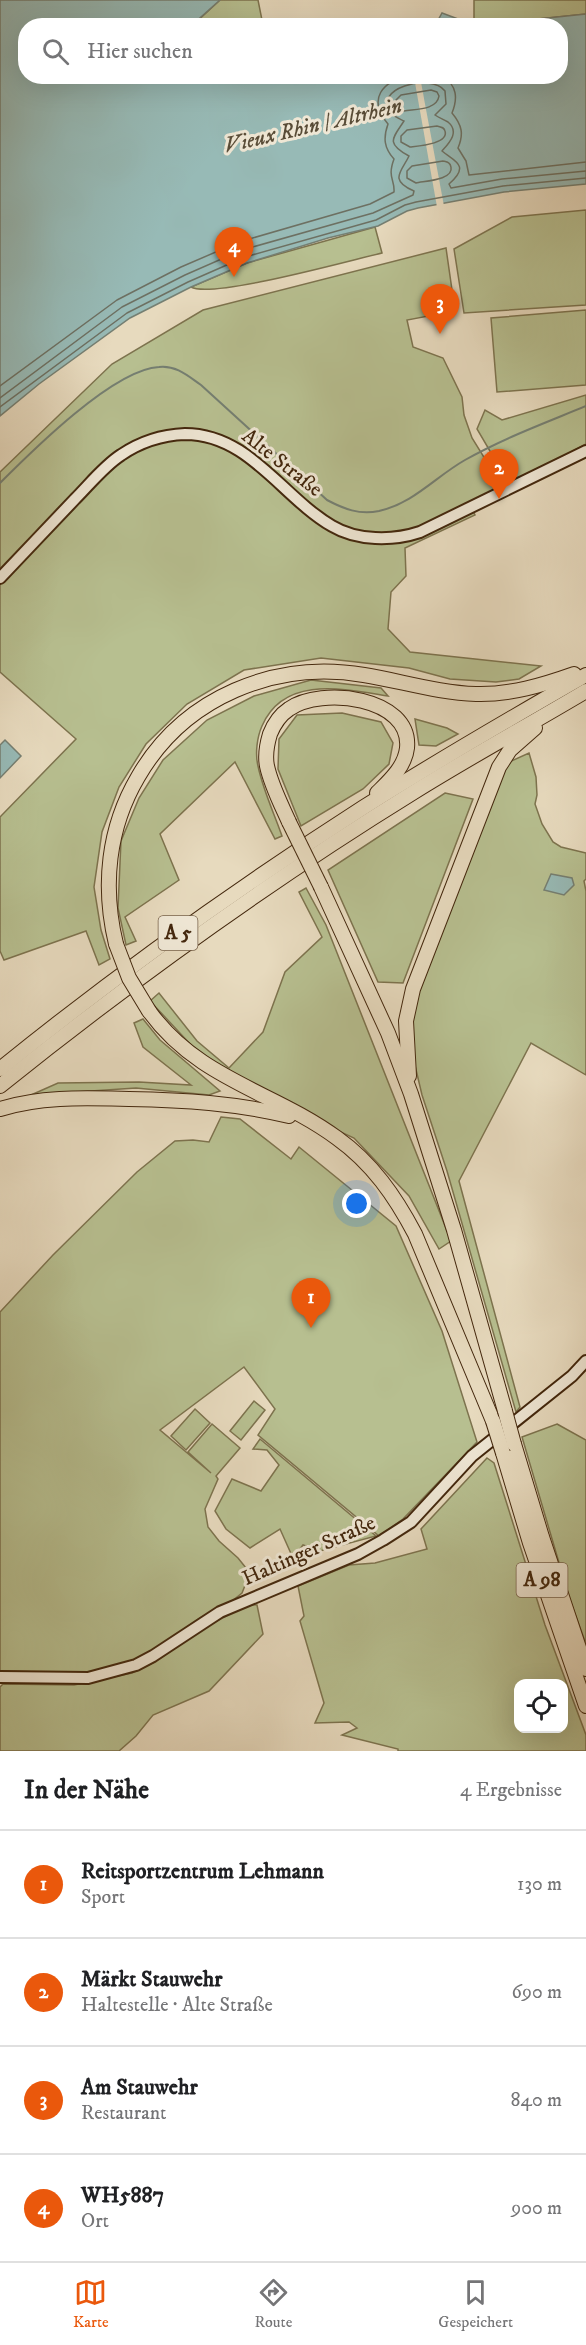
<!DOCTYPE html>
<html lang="de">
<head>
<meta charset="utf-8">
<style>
	:root { --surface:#fff; --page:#f2f2f2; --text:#202124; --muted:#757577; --line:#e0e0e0; --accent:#ea580c }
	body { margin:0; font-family:"IM FELL DW Pica",serif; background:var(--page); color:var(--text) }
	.controls { position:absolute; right:18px; bottom:18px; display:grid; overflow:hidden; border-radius:12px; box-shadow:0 6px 24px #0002 }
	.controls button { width:54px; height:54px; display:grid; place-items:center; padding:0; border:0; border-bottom:2px solid var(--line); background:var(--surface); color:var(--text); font:30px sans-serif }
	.you { position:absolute; left:357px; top:1204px; width:21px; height:21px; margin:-15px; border:4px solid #fff; border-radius:50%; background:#1a73e8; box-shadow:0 0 0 9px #1a73e833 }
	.badge { display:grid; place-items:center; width:39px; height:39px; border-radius:50%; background:var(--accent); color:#fff; font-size:20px; font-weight:700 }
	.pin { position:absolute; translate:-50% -50px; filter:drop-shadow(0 2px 3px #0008) }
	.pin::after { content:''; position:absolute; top:32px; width:21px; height:18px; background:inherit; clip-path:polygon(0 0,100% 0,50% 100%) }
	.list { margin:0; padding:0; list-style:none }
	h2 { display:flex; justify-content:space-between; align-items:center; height:78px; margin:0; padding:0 24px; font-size:26px }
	h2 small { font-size:20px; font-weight:400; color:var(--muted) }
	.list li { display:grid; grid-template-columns:39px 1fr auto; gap:18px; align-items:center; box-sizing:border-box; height:108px; padding:0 24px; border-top:2px solid var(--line) }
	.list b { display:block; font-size:22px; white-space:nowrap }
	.list p { margin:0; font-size:20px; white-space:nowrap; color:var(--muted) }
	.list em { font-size:20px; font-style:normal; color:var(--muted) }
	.icon { flex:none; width:33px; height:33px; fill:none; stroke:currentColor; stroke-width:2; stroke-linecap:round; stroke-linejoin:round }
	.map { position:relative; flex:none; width:586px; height:1751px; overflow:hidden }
	.search { position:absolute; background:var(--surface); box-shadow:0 6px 24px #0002; left:18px; right:18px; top:18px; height:66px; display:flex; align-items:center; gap:15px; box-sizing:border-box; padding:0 21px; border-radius:24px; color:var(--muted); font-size:22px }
	.sheet { height:510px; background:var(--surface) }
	nav { display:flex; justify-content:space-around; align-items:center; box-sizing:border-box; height:84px; border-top:2px solid var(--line); background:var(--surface); font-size:16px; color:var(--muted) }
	nav a { display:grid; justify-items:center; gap:3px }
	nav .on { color:var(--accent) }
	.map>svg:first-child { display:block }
	.green { fill:#b7bf90; stroke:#7d734e; stroke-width:1.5; fill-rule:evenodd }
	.water { fill:#97bab6; stroke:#757f72; stroke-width:1.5 }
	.pier { fill:#e7dabe }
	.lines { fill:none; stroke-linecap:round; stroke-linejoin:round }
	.shore { stroke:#6d7062; stroke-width:1.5 }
	.stream { stroke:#757f72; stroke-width:2 }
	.secondary-casing { stroke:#43270d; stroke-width:14 }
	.highway-casing { stroke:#43270d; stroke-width:16 }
	.secondary { stroke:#efe7d5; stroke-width:10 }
	.highway { stroke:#e7dabe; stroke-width:14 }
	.highway-bridge-casing { stroke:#43270d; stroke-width:16; stroke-linecap:butt }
	.highway-bridge { stroke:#e7dabe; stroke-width:14 }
	.labels { text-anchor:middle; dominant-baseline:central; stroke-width:6; stroke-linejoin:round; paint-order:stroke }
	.shield { fill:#efe7d5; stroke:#776149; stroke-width:1.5 }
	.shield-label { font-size:20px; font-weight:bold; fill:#43270d }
	.street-label { font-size:21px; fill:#43270d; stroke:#efe7d5 }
	.water-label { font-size:22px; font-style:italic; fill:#584c37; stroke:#efe7d5 }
</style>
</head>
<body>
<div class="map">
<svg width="586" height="1751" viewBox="0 0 586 1751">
	<rect width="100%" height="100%" fill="#e7dabe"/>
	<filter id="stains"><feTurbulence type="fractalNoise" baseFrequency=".00333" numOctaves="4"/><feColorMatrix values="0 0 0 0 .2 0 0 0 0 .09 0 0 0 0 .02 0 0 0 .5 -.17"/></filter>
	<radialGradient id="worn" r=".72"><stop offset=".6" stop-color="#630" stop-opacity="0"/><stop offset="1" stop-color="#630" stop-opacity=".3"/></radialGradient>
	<g class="green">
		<path d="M220 0H258L263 25 192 26Z"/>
		<path d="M474 0H586V14L538 19 474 22Z"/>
		<path d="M586 210V305L464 313 454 249 512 217Z"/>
		<path d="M375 227 382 253C351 260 212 299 191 287L247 263Z"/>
		<path d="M446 248 455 311 407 320 413 347 443 358 462 397 464 415 472 438 503 488 469 504 475 515 405 548 406 576 391 592 388 629 410 652 541 666 519 679 496 682 450 679 409 668 321 658 244 670 187 704 146 744 119 787 102 832 94 887 101 930 110 959 99 965 86 931 4 960 0 951V817L76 739 0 672V472L112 364 203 310Z"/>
		<path d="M586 310V385L497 392 491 318Z"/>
		<path d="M586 395V444L527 476 518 479 504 475 477 429 485 410 502 420Z"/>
		<path d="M311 680 381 688 388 696C344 689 284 675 262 726 257 737 255 754 258 766 263 790 274 813 282 836L275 839 235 762 160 834 179 880 125 917 136 941 126 945 118 908 121 841 139 798 163 760 207 720 254 696Z"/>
		<path d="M342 713 381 722 393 743 389 764 363 789 301 826 278 769 279 739 297 715Z"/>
		<path d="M415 719 447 728 458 734 436 746 419 745Z"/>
		<path d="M529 753 536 777 537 795 535 804 542 824 553 842 561 847 586 853V879L584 881 586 891V1075L531 1043 459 1181 520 1407 516 1412 447 1171 422 1095 413 1057V1007L501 777 509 762Z"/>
		<path d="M445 793 473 799 403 983 378 982 328 870Z"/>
		<path d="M306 888 326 925 451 1241 439 1249 409 1196 354 1138 253 1091 192 1046 150 1001 159 993 197 1041 229 1068 263 1032 285 972 322 937 299 892Z"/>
		<path d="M143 1019 160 1040 220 1091 209 1095 136 1088 31 1095 58 1083 139 1082 191 1085 143 1047 134 1023Z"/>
		<path d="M221 1117 240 1119 291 1159 299 1147 396 1226 442 1331 477 1442 403 1519 379 1536 258 1435 275 1409 244 1367 160 1430 211 1473 188 1452 212 1424 240 1448 216 1476 218 1479 205 1509 208 1527 219 1541 238 1558 250 1573 242 1593 232 1601 200 1618 147 1655 106 1670 77 1673 0 1671V1312L53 1255 137 1172 175 1141 193 1140 209 1142Z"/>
		<path d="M254 1401 265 1410 241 1440 230 1431Z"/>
		<path d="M195 1409 210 1423 186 1450 171 1436Z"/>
		<path d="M557 1424 586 1440V1644L570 1600 522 1437Z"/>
		<path d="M260 1439 376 1536 320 1551 303 1545 293 1558 280 1529 250 1548 226 1529 215 1511 232 1479 261 1491 279 1465 267 1450 253 1449Z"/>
		<path d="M487 1458 494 1463 545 1625 586 1735V1751H398V1749L342 1735 357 1728 349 1722 315 1723 324 1703 300 1621 304 1616 298 1586 349 1565 375 1563 427 1549 421 1529ZM518 1684H564V1728H518Z"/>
		<path d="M248 1604 257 1605 263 1634 209 1691 153 1715 136 1736 119 1751H0V1687L3 1684 74 1685 132 1673 155 1662 202 1629Z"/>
	</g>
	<g class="water">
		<path d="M0 0H220L192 25 26 26V76H560V26L427 25 437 22 442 13 466 22 538 19 586 14V184L504 192 418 208 407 211 378 226 328 238 247 263 191 287 130 318 39 384 0 416Z"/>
		<path d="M5 740 21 756 0 778V745Z"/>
		<path d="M551 874 572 878 574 885 564 895 544 890Z"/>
	</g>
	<path class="pier" d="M414 77H420L444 206 437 207Z"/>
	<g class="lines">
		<g class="shore">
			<path d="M443 76C457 86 458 98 452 113 462 125 464 134 458 148L466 161 469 175 586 162"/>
			<path d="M431 90 437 92 439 96C437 110 416 109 404 111L396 106V100L401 95Z"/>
			<path d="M437 126C441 127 444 127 445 131 449 144 418 146 410 147L401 142V136L407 130Z"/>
			<path d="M443 161C447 162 450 162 451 167 454 180 424 181 416 183L407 178V171L412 166Z"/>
			<path d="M0 386 117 300 181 267 239 242 370 204 394 192C395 179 387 178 394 159 384 148 383 138 388 124 367 99 382 81 410 76"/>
			<path d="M0 398 122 307 185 275 242 250 373 213 413 195 414 191C388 180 402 171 409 156 385 143 393 138 404 121 400 119 395 117 392 114 369 89 431 72 445 91L446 104 435 115C439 118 443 119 448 122 460 132 449 143 442 151 454 161 471 165 449 184L451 188 502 179 586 171"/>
			<path d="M0 407 127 313 188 282 245 257 376 220 405 205 416 202 503 186 586 178"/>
		</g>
		<path class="stream" d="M0 483C32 451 114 369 159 367 176 365 188 376 201 385L327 500C344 509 359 515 379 511 414 503 435 477 465 460 504 438 545 423 586 406"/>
		<g class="secondary-casing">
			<g id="secondary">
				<path d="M0 578C25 552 50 525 75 499 90 484 104 466 121 455 140 442 161 435 185 434 249 434 282 497 332 526 357 541 393 541 420 532L586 451"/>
				<path d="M0 1677 88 1678 136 1665 153 1656 220 1612 358 1554 383 1540 411 1522 472 1456 572 1376 586 1361"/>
			</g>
		</g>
		<g class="highway-casing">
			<g id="highway">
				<path d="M289 822C281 804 271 785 267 766 265 756 267 744 270 734 274 724 280 715 289 709 321 686 412 697 407 748 405 767 389 781 377 793"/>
				<path d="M321 887 388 1033 411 1094 454 1230 505 1411"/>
				<path d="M116 944C102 886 108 828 138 777 184 697 275 660 364 675 401 681 439 693 476 694 510 695 543 685 574 674"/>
				<path d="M149 1011C199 1080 273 1091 337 1138 372 1163 395 1196 415 1234L493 1421"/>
				<path d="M0 1069C116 975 238 888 364 807 437 761 511 718 586 675"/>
				<path d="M409 1076 406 1021 413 989 499 767 510 750 535 728"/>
				<path d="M0 1086C132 980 270 881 414 792 470 757 529 725 586 691"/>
				<path d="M0 1109C42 1096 85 1098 129 1099 184 1100 235 1103 289 1116"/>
				<path d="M514 1444 542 1537 586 1669"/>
				<path d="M503 1453 530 1543 586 1706"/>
			</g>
		</g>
		<use href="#secondary" class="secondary"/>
		<use href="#highway" class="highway"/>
		<g class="highway-bridge-casing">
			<g id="highway-bridge">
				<path d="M289 822 321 887"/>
				<path d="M116 944 129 978 149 1011"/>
				<path d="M505 1411 514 1444"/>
				<path d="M493 1421 503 1453"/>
			</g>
		</g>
		<use href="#highway-bridge" class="highway-bridge"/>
	</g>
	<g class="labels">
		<g class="shield">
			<rect x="158.5" y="916" width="39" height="34" rx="4.5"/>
			<rect x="516.5" y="1563" width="51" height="34" rx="4.5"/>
		</g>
		<g class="shield-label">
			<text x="178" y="933">A 5</text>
			<text x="542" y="1580">A 98</text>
		</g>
		<g class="street-label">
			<text transform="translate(282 463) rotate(38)">Alte Straße</text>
			<text transform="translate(309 1551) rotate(-24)">Haltinger Straße</text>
		</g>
		<g class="water-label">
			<text transform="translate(313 126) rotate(-13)">Vieux Rhin / Altrhein</text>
		</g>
	</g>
	<rect width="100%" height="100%" filter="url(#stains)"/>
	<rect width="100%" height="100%" fill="url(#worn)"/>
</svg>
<div class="controls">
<button><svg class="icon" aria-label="locate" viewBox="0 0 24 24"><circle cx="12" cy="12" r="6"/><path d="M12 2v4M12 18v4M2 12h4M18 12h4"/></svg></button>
</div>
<div class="you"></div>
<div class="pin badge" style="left:311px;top:1328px">1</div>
<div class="pin badge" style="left:499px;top:499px">2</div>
<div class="pin badge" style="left:440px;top:334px">3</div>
<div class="pin badge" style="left:234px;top:277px">4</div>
<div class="search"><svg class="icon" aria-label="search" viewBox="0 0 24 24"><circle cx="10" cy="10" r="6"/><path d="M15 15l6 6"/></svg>Hier suchen</div>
</div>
<section class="sheet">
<h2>In der Nähe<small>4 Ergebnisse</small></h2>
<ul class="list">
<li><span class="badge">1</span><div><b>Reitsportzentrum Lehmann</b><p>Sport</p></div><em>130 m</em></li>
<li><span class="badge">2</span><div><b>Märkt Stauwehr</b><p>Haltestelle · Alte Straße</p></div><em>690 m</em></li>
<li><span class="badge">3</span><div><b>Am Stauwehr</b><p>Restaurant</p></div><em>840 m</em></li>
<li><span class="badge">4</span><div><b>WH5887</b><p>Ort</p></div><em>900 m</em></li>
</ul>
</section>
<nav>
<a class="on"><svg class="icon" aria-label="map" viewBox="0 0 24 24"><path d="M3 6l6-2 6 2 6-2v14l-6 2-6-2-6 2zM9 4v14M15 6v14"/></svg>Karte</a>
<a><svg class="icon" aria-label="directions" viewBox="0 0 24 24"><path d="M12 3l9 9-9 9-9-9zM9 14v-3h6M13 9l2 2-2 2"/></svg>Route</a>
<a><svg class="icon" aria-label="saved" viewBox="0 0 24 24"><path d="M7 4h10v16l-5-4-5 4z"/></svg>Gespeichert</a>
</nav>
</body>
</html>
